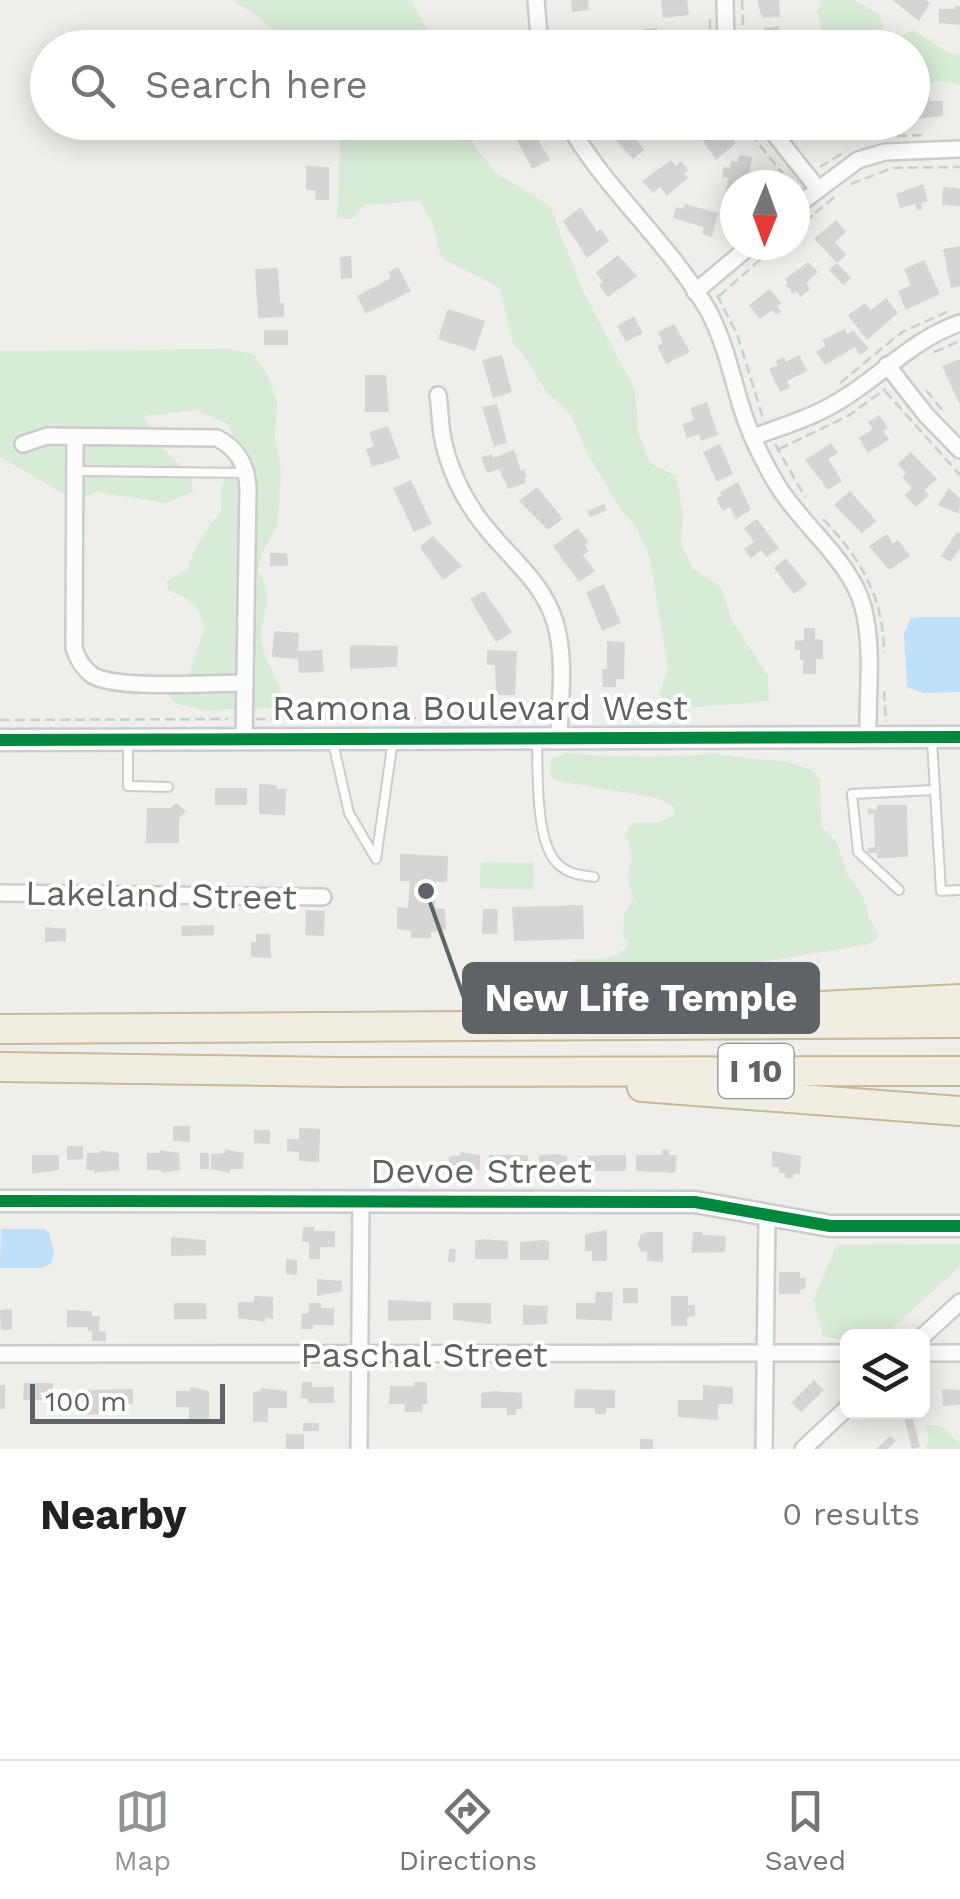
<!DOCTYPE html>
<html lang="en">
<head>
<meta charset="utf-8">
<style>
	:root { --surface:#fff; --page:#f2f2f2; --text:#202124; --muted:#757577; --line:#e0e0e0; --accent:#919496 }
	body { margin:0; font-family:"Work Sans",sans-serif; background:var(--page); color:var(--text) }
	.controls { position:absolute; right:30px; bottom:30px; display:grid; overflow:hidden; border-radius:15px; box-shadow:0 5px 25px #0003 }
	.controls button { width:90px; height:90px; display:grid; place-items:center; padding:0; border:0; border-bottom:2px solid var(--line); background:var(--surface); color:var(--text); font:50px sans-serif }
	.compass { position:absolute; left:720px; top:170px; width:90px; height:90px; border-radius:50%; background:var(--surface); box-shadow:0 5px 25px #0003; rotate:181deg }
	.scale { position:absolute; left:30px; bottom:25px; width:195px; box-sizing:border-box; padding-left:10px; border:5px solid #5f6368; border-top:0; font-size:28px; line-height:35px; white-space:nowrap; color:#5f6368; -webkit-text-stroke:8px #fff; paint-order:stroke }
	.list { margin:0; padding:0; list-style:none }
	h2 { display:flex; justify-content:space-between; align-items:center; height:130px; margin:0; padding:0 40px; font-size:42px }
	h2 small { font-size:32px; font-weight:400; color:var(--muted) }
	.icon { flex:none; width:55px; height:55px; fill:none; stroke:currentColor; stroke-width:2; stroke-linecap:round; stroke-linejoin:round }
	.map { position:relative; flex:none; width:960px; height:1449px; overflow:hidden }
	.search { position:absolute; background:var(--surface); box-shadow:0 5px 25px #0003; left:30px; right:30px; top:30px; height:110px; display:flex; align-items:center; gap:25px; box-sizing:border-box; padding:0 35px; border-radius:55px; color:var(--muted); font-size:38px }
	.sheet { height:310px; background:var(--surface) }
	nav { display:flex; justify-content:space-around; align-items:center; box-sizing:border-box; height:140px; border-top:2px solid var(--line); background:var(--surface); font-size:28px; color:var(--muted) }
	nav a { display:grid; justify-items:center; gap:5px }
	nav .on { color:var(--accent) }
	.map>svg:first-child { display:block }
	.green { fill:#d8ebd6 }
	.water { fill:#bfe0f9 }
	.building { fill:#d6d5d3 }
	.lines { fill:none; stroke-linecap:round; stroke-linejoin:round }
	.service-casing { stroke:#cbcccc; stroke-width:12 }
	.minor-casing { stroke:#cbcccc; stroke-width:20 }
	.tertiary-casing { stroke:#cbcccc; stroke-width:25 }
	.motorway-casing { stroke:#c8b996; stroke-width:32 }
	.path { stroke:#cacfcc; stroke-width:2.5; stroke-dasharray:10 5; stroke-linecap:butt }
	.service { stroke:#fdfcfc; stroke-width:8 }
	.minor { stroke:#fdfcfc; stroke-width:15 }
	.tertiary { stroke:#fdfcfc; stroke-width:20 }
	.motorway { stroke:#f0ede3; stroke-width:28 }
	.cycleway-casing { stroke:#fff; stroke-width:19 }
	.cycleway { stroke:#00873e; stroke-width:12 }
	.labels { text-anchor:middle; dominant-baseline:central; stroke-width:8; stroke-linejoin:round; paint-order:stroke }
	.shield { fill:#fff; stroke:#8f9295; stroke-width:2.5 }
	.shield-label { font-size:32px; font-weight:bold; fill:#5f6368 }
	.street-label { font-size:35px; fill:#5f6368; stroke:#fff }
	.leader { fill:none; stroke:#5f6368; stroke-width:4 }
	.callout-dot { fill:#5f6368; stroke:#fff; stroke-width:4 }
	.callout { fill:#5f6368; stroke:#5f6368; stroke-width:4 }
	.callout-label { font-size:38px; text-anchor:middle; font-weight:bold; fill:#fff }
</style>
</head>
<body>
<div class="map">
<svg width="960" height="1449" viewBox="0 0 960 1449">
	<rect width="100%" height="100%" fill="#efeeea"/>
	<g class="green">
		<path d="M232 0H411L437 47H292L255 14Z"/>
		<path d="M821 0H854L879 14 884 33 893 40 913 30 947 52 960 55V84L935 81 913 96 912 48 827 47 817 12Z"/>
		<path d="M341 123H467L473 143 496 173 550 206 581 287 635 390 638 433 650 463 676 476 683 514 681 543 692 568 721 587 732 621 768 676 769 701 672 709 659 695 668 669 650 558 635 525 620 509 586 451 571 414 547 393 526 358 513 343 500 289C481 276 461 270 441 257L433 224 420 201 364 205 352 219 337 218Z"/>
		<path d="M229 349 253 354 265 370 277 401 275 437 281 471 278 524 262 554 258 570C280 608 255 615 263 648 268 667 280 683 285 701L280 708 201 710 174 703 169 693 185 690C193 669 193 650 205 631 202 609 190 597 169 591L166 582 188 569 196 546 221 510V490L231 463 233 438 228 424 197 410 144 416 161 447 191 476 193 492 166 503 96 492 76 501 0 457V351Z"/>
		<path d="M565 754 650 757 712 754 788 762 812 770 820 780 821 826 837 843 847 874 862 894 868 915 879 935 870 944 750 964 666 971 576 965 574 959C594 958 620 963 629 942L623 936 624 914 633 899 627 876C634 862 632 848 625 834L633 823 659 822 674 815V807L658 798 558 781 550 776 551 759Z"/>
		<path d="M481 862 534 863 533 890 480 888Z"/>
		<path d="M960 1244V1266L884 1336H848L847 1341 823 1336 813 1300 837 1245Z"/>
		<path d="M926 1425 941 1426 960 1443V1449H926L929 1439Z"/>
	</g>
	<g class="water">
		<path d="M920 617H960V692L923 693 907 687 904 633 911 618Z"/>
		<path d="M1 1229H44L49 1233 54 1252 51 1264 40 1268H0Z"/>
	</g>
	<g class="building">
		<path d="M571 0H588L589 10 572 12Z"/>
		<path d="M661 0H687L689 15 663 18Z"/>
		<path d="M757 0H779L780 17 762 18Z"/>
		<path d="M892 0H925L930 3 919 21Z"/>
		<path d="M955 6H960V25L939 23V9H955Z"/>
		<path d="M779 26 782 42 789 41 790 47 767 48 764 28Z"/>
		<path d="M657 28 658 45 645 46 644 29Z"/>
		<path d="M693 32 691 48H667L671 33Z"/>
		<path d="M598 40 600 48H573V46Z"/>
		<path d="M922 94H930L929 101H943V116L917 119V101H923Z"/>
		<path d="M622 122H632L641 134 635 138 644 150 633 159 614 138 623 131 618 126Z"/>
		<path d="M715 122 736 143 716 160 703 141 712 133 708 128Z"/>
		<path d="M835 122H851L845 137 831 132Z"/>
		<path d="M532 130 550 160 532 169 516 138Z"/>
		<path d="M739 155 752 157 747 185H735V193L726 192 728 178 722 177 724 167 730 168 731 161 738 162Z"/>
		<path d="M671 160 676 166 681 161 688 170 684 174 688 178 667 196 660 187 653 193 642 181Z"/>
		<path d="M306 166 329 167V200H315L316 190H306Z"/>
		<path d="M923 184 928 201 921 203 923 209 917 211 915 204 900 208 896 194Z"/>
		<path d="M943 187 960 188V206L942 205Z"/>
		<path d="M685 204 718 213 712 237 702 234 704 227 673 218 676 207 684 209Z"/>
		<path d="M581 207 597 232 601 229 609 241 587 258 563 221Z"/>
		<path d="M724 219 733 221 730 233 722 231Z"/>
		<path d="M836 220 846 232 835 242 846 255 837 263 851 278 843 285 829 270 837 263 814 239Z"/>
		<path d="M960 246V286L951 288 943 249Z"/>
		<path d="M618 255 637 276 608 297 599 285 603 282 596 272Z"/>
		<path d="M351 256 352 278 341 279 340 257Z"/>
		<path d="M924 260 940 294 906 310 898 291 911 285 904 269Z"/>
		<path d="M808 262 818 272 806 283 810 289 801 297 796 291 793 294 786 285 788 283 785 279Z"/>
		<path d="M398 267 411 291 366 314 357 296 391 278 388 272Z"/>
		<path d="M278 268 280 303H284V317L258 318 255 269Z"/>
		<path d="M770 289 781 303 777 306 781 312 776 315 772 310 760 319 749 305Z"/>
		<path d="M886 298 898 313 867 340 848 315 865 303 871 310Z"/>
		<path d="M448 309 485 321 475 351 438 339Z"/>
		<path d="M634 316 643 333 626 342 617 326Z"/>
		<path d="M674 324 690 352 666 364 657 346 663 343 658 332Z"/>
		<path d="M845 329 847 334 853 330 869 349 860 355 855 347 825 365 816 352 826 346 822 340Z"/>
		<rect x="264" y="330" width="24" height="15"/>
		<path d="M502 355 512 392 493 398 482 360Z"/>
		<path d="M799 355 807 371 787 381 790 388 780 392 769 369 778 365 776 361 784 357 786 362Z"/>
		<path d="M960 359V405L942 366Z"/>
		<path d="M365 375H386L389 412H365Z"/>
		<path d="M707 402 718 435 701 441 699 434 687 438 682 424 694 420 690 408Z"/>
		<path d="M497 404 507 443 494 446 482 407Z"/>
		<path d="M879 415 888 428 883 431 889 439 868 453 859 438 873 429 868 422Z"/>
		<path d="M388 426 400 458 372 467 366 449 374 446 369 432Z"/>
		<path d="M831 443 838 453 828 459 842 481 828 490 805 460Z"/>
		<path d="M720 444 733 474 717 482 703 452Z"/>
		<path d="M514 450 521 471 524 469 527 477 524 478 526 483 508 489 499 469 487 473 481 457 492 454 493 458Z"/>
		<path d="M911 452 937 479 924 490 929 495 916 507 905 495 912 488 902 477 906 473 898 464Z"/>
		<path d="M411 480 432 524 414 532 393 488Z"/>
		<path d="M738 482 751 510 736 519 730 507 723 511 716 499 722 495 720 492Z"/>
		<path d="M537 487 563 519 548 530 519 501Z"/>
		<path d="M949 488 960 499 959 514 938 505Z"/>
		<path d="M850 491 876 521 862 533 834 505Z"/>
		<path d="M604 504 607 510 590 517 587 511Z"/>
		<path d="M757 519 779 548 766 557 761 550 751 558 744 549 754 542 744 528Z"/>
		<path d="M578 528 588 542 585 545 589 551 583 555 595 571 579 582 553 546Z"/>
		<path d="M957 532 960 534V548L950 562 941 556Z"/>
		<path d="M887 534 893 544 898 540 910 556 889 570 869 546Z"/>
		<path d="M433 536 462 566 443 580 420 547Z"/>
		<path d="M270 553H287L288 566H270Z"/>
		<path d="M786 558 807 584 794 594 774 568Z"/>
		<path d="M604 584 621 623 602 631 586 592Z"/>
		<path d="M484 591 512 632 496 642 470 599Z"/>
		<path d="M804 628H815V639L823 640V659H816V674H803V660H800V650H795V641L804 640Z"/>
		<path d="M274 631 299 633 298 651 322 650 324 672 299 673 298 659 272 657Z"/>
		<path d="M607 641 625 642 624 679H616V687H603L602 669H607Z"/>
		<path d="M350 645 398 646 397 667 350 669Z"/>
		<path d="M487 650 517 651 515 695H496L495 665H487Z"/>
		<path d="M259 784 277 785V789H286L285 815 259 814Z"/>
		<rect x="215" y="788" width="32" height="17"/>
		<path d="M176 803 186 811 179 818V843H146L147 808H171Z"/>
		<path d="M877 805H907L908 857 877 858V853H868V848L875 847 874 814H868V808L877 810Z"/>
		<path d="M400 854 448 856 447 882H436L435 908 445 909 446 930 431 932V938H411V931L397 929V907L408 908 410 881H400Z"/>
		<path d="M583 905 584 939 514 941 512 907Z"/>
		<path d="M483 909H498L497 934H482Z"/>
		<path d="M306 910 325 911 324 936 305 935Z"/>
		<path d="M214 925V935L182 936 181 926Z"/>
		<path d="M45 927 66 929V941L45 942Z"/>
		<path d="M256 934H270L271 958 251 957V942H256Z"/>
		<path d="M173 1126H190V1142L173 1141Z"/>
		<path d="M299 1128 320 1129 319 1162 299 1161V1152L287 1151V1139H299Z"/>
		<path d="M254 1130H270V1144L254 1143Z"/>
		<path d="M67 1146H83V1159L67 1160Z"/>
		<path d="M225 1149 244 1153 243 1169H230V1173L211 1169V1154L225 1153Z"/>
		<path d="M662 1149 669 1150V1155H677L675 1173 636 1171V1155H662Z"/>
		<path d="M100 1150 119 1153V1170L94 1173V1170H86L87 1153H100Z"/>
		<path d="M160 1150 179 1153 180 1170 161 1173V1170H147V1153H160Z"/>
		<path d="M772 1151 801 1156 800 1174H793V1178H785V1173H779V1167H772Z"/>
		<path d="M460 1152 480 1155V1170L449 1174V1157L460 1155Z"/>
		<rect x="200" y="1153" width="9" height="16"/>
		<path d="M556 1154 567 1156V1170L539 1171V1155Z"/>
		<path d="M32 1155H59V1170L32 1174Z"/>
		<rect x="489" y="1155" width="39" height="16"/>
		<path d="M626 1155V1171H579L578 1156Z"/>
		<path d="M303 1227H314V1231H335V1247H320V1259H309V1242H302Z"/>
		<path d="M607 1230V1261H592V1251H585V1234Z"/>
		<path d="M647 1232H663V1262L647 1261V1252L640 1251V1247H637L641 1234Z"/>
		<path d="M693 1232H702V1235L726 1236 725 1252 691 1253Z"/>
		<path d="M171 1237 206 1240V1255L171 1256Z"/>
		<path d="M483 1239 508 1241V1259H475V1241Z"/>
		<path d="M544 1240 549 1242V1260H520V1242Z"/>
		<path d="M449 1249H456L455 1262H448Z"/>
		<path d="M286 1259 297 1260V1275L286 1274Z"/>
		<path d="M779 1272H800V1278H806L805 1289H801L800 1294H779Z"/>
		<path d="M317 1279 342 1281V1291L317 1296Z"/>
		<rect x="623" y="1288" width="15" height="15"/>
		<path d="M596 1292H613L612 1321 576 1319V1303H595Z"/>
		<path d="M254 1296 273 1297V1319L265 1318V1322L238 1318V1302H254Z"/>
		<path d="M671 1296H688V1305H695V1316L687 1317V1326H671Z"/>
		<path d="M388 1300 431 1302V1320L388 1321Z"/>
		<path d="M174 1303H206L207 1319H174Z"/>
		<path d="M309 1303H321V1308H334V1325H313V1329H301L302 1314H308Z"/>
		<path d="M453 1303H491V1324L453 1320Z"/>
		<path d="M523 1305 548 1306 547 1324 523 1325Z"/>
		<path d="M12 1309V1330H1L0 1310Z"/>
		<path d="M67 1310 92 1311V1316H100L99 1331 106 1332V1341H92V1331H88V1327H67Z"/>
		<path d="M814 1380 824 1390 801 1412 791 1403Z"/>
		<path d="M302 1382H312V1387H334V1403H308V1398H301Z"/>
		<path d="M414 1382H427V1404H422V1412H405V1404H389L390 1386H414Z"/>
		<path d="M24 1383H53V1400H23Z"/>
		<rect x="0" y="1385" width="5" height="24"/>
		<path d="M703 1385 733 1387V1404H718V1420L678 1417V1400H703Z"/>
		<path d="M190 1387 209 1391V1421H189V1407H176V1391H190Z"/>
		<path d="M261 1388 287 1391V1408H268V1422H253V1392L261 1391Z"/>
		<path d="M133 1389V1404H119L116 1415H109V1412L105 1415 81 1414 82 1390Z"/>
		<path d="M575 1389 615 1390V1408H606V1414H595V1408H574Z"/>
		<path d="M942 1389 960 1390V1405L943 1406Z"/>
		<path d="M494 1391 522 1393V1409H516V1415H507V1408H481V1393Z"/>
		<path d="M903 1412H911L920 1447 912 1449Z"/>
		<rect x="303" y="1423" width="16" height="8"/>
		<rect x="286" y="1434" width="18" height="15"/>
		<path d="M890 1436 896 1441 888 1449H876Z"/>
		<rect x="640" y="1439" width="13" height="10"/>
	</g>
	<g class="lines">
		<g class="service-casing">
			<g id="service">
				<path d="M77 471 247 473"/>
				<path d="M932 741 941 891 960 890"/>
				<path d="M537 742C538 772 535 843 558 864 568 874 580 875 594 877"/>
				<path d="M128 743V786L168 787"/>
				<path d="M333 743 349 813 376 859 393 740"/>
				<path d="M899 890 858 852 852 794 934 790"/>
			</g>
		</g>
		<g class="minor-casing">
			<g id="minor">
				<path d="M536 0 540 48"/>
				<path d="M725 0 726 48"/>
				<path d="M567 122C606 191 670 243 709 312 725 343 731 373 741 406 749 433 762 459 776 483 800 524 852 562 863 607 874 648 867 695 868 737"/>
				<path d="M765 122 818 189"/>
				<path d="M795 207 858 160 885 152 960 149"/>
				<path d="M695 292 751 245"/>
				<path d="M887 365 926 415 960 450"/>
				<path d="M438 395C440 408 440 421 442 434 447 465 463 499 483 524 508 557 542 580 555 622 566 658 560 700 559 737"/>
				<path d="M75 436 74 648C77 658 83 668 92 675 115 690 213 683 245 683"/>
				<path d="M753 437C786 425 818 416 847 396 886 371 916 338 960 323"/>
				<path d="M23 444 47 436 217 438C238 449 247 465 248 489L244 739"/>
				<path d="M0 893 323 897"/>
				<path d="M922 1337 960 1302"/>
				<path d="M922 1353H960"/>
				<path d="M0 1354 848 1353"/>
				<path d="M359 1449 361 1201"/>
				<path d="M764 1449 767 1215"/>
				<path d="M803 1449 848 1407"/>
			</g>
		</g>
		<g class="tertiary-casing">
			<g id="tertiary">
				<path d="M0 740 960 737"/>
				<path d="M0 1201 695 1202 830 1226H960"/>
			</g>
		</g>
		<g class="motorway-casing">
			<g id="motorway">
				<path d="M821 1006 960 999"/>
				<path d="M0 1029 960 1023"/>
				<path d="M0 1067 341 1072 960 1071"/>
				<path d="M642 1087 960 1111"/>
			</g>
		</g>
		<g class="path">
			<path d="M742 0 744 48"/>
			<path d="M710 19V36"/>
			<path d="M741 122 792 185"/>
			<path d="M897 136 924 135"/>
			<path d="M820 167 846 151"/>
			<path d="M851 184 892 168 960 167"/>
			<path d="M815 213 837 195"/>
			<path d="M795 230 813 215"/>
			<path d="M717 295 737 334 763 418"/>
			<path d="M719 296 777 245"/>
			<path d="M934 352 960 341"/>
			<path d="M840 383 902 332 949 311"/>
			<path d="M926 390 943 411"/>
			<path d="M885 391 960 475"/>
			<path d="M775 444 805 497"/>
			<path d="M779 449 848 416 885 389"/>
			<path d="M823 519C860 558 884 597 884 653"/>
			<path d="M884 691 886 722"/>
			<path d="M256 719 543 717"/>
			<path d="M0 720 228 719"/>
		</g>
		<use href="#service" class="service"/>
		<use href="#minor" class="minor"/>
		<use href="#tertiary" class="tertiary"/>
		<use href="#motorway" class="motorway"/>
		<g class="cycleway-casing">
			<g id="cycleway">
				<path d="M0 740 960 737"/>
				<path d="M0 1201 695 1202 830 1226H960"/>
			</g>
		</g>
		<use href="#cycleway" class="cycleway"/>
	</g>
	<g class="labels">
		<rect class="shield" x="718.5" y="1044" width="75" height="54" rx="8"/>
		<g class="shield-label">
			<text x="756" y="1071">I 10</text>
		</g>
		<g class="street-label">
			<text x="480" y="708">Ramona Boulevard West</text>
			<text transform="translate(161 895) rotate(1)">Lakeland Street</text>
			<text x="481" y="1171">Devoe Street</text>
			<text x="424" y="1355">Paschal Street</text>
		</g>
	</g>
	<path class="leader" d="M426 891L464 998"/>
	<circle class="callout-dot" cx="426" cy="891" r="10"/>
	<rect class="callout" x="464" y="964" width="354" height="68" rx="10"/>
	<g class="callout-label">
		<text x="641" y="1011">New Life Temple</text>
	</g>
</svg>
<div class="controls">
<button><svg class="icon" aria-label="layers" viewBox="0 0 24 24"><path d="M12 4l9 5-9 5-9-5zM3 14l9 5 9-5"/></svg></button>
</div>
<svg class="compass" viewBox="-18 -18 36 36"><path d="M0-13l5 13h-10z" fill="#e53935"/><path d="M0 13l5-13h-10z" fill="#757577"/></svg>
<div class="scale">100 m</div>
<div class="search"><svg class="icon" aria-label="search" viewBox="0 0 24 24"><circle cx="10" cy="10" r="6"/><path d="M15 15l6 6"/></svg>Search here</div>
</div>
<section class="sheet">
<h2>Nearby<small>0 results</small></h2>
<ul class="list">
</ul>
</section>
<nav>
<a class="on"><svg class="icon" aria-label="map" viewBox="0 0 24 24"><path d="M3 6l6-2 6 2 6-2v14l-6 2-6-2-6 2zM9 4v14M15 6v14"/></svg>Map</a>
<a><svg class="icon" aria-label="directions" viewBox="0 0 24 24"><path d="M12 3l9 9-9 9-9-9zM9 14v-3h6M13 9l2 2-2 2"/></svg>Directions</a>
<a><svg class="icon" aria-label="saved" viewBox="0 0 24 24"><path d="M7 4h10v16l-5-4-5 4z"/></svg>Saved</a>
</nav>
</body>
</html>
